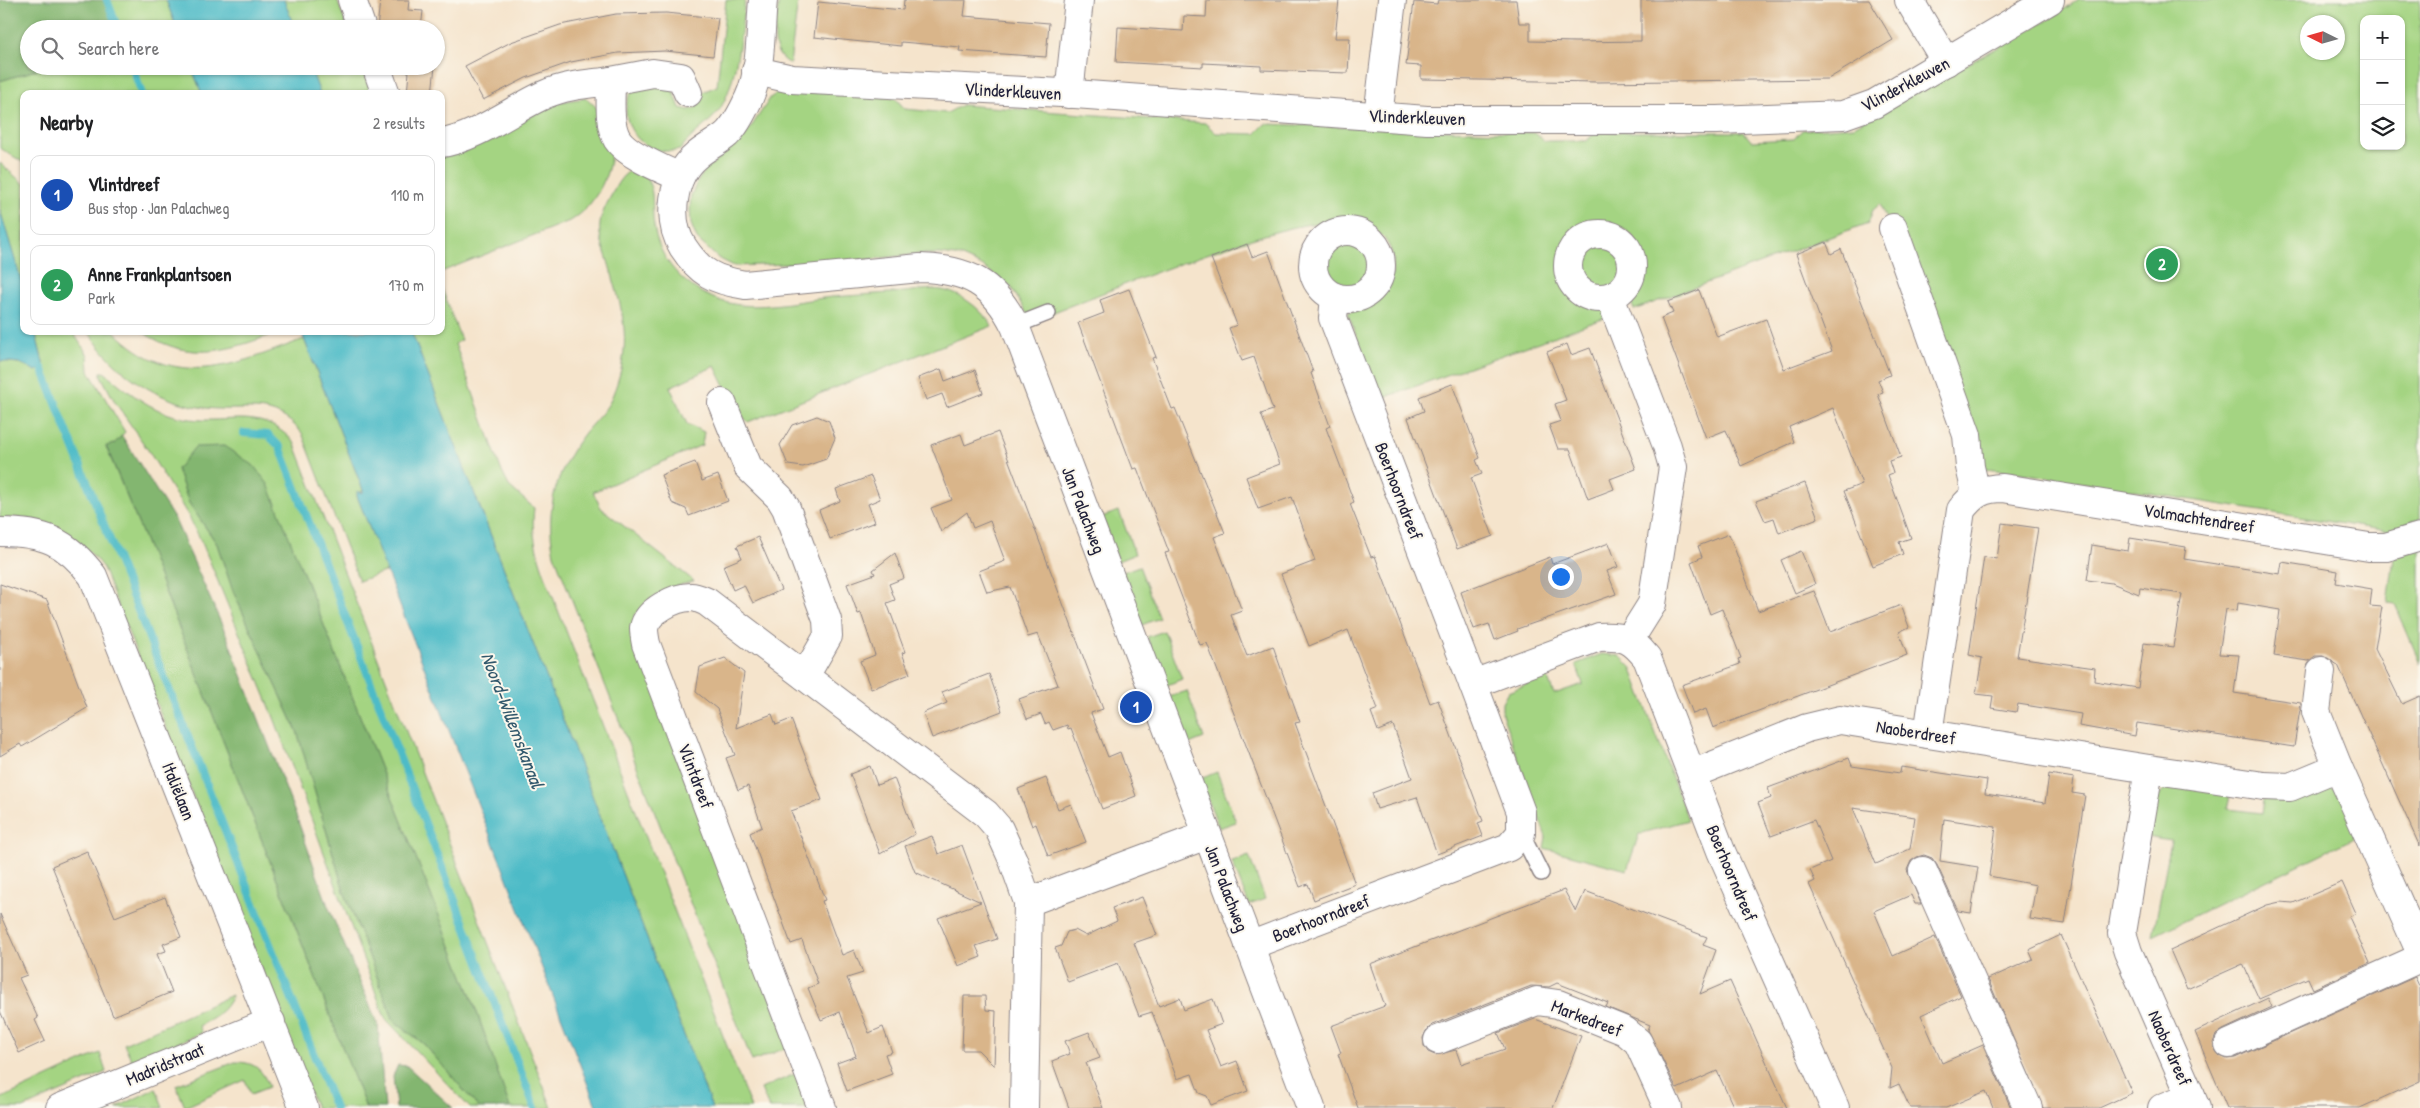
<!DOCTYPE html>
<html lang="en">
<head>
<meta charset="utf-8">
<style>
	:root { --surface:#fff; --page:#f2f2f2; --text:#202124; --muted:#757577; --line:#e0e0e0; --accent:#1f6fb2 }
	body { margin:0; font-family:"Patrick Hand",sans-serif; background:var(--page); color:var(--text) }
	.controls { position:absolute; right:15px; top:15px; display:grid; overflow:hidden; border-radius:10px; box-shadow:0 1px 4px #0004 }
	.controls button { width:45px; height:45px; display:grid; place-items:center; padding:0; border:0; border-bottom:1px solid var(--line); background:var(--surface); color:var(--text); font:25px sans-serif }
	.compass { position:absolute; left:2300px; top:15px; width:45px; height:45px; border-radius:50%; background:var(--surface); box-shadow:0 1px 4px #0004; rotate:275deg }
	.you { position:absolute; left:1560px; top:576px; width:18px; height:18px; margin:-12px; border:4px solid #fff; border-radius:50%; background:#1a73e8; box-shadow:0 0 0 8px #1a73e833 }
	.badge { display:grid; place-items:center; width:32px; height:32px; border-radius:50%; background:var(--accent); color:#fff; font-size:16px; font-weight:700 }
	.pin { position:absolute; translate:-50% -50%; border:2px solid #fff; box-shadow:0 1px 5px #0006 }
	.list { margin:0; padding:0; list-style:none }
	h2 { display:flex; justify-content:space-between; align-items:center; height:65px; margin:0; padding:0 20px; font-size:21px }
	h2 small { font-size:16px; font-weight:400; color:var(--muted) }
	.list li { display:grid; grid-template-columns:32px 1fr auto; gap:15px; align-items:center; box-sizing:border-box; height:80px; margin:0 10px 10px; padding:0 10px; border:1px solid var(--line); border-radius:10px }
	.list b { display:block; font-size:19px; white-space:nowrap }
	.list p { margin:0; font-size:16px; white-space:nowrap; color:var(--muted) }
	.list em { font-size:16px; font-style:normal; color:var(--muted) }
	.icon { flex:none; width:28px; height:28px; fill:none; stroke:currentColor; stroke-width:2; stroke-linecap:round; stroke-linejoin:round }
	.map { position:relative; flex:none; width:2420px; height:1108px; overflow:hidden }
	.search { position:absolute; background:var(--surface); box-shadow:0 1px 4px #0004; left:20px; top:20px; width:425px; height:55px; display:flex; align-items:center; gap:12px; box-sizing:border-box; padding:0 18px; border-radius:28px; color:var(--muted); font-size:19px }
	.panel { position:absolute; background:var(--surface); box-shadow:0 1px 4px #0004; left:20px; top:90px; width:425px; height:245px; border-radius:10px }
	.map>svg:first-child { display:block }
	.green { fill:#a4d482; stroke:#637b5e; fill-rule:evenodd }
	.forest { fill:#83b670; stroke:#526c56 }
	.water { fill:#4dbbc7; stroke:#386e81 }
	.lines { fill:none; stroke-linecap:round; stroke-linejoin:round }
	.stream { stroke:#4dbbc7; stroke-width:8 }
	.building { fill:#d9b58a; fill-rule:evenodd }
	.service-casing { stroke:#8c8384; stroke-width:18 }
	.minor-casing { stroke:#8c8384; stroke-width:30 }
	.tertiary-casing { stroke:#8c8384; stroke-width:30 }
	.service { stroke:#fff; stroke-width:15 }
	.minor { stroke:#fff; stroke-width:28 }
	.tertiary { stroke:#fff; stroke-width:28 }
	.labels { text-anchor:middle; dominant-baseline:central; stroke-width:4; stroke-linejoin:round; paint-order:stroke }
	.street-label { font-size:18px; fill:#22223b; stroke:#fbf7ec }
	.water-label { font-size:19px; font-style:italic; fill:#31586c; stroke:#fbf7ec }
</style>
</head>
<body>
<div class="map">
<svg width="2420" height="1108" viewBox="0 0 2420 1108">
	<rect width="100%" height="100%" fill="#fbf7ec"/>
	<filter id="ink" filterUnits="userSpaceOnUse"><feTurbulence type="fractalNoise" baseFrequency=".02" numOctaves="2"/><feDisplacementMap in="SourceGraphic" scale="10" xChannelSelector="R" yChannelSelector="G"/><feConvolveMatrix kernelMatrix="1 2 1 2 8 2 1 2 1" color-interpolation-filters="sRGB"/></filter>
	<filter id="wash" filterUnits="userSpaceOnUse"><feTurbulence type="fractalNoise" baseFrequency=".0096" numOctaves="4" result="noise"/><feDisplacementMap in="SourceGraphic" scale="20" xChannelSelector="R" yChannelSelector="G"/><feGaussianBlur stdDeviation="1.12" result="paint"/><feColorMatrix in="noise" values="0 0 0 0 0 0 0 0 0 0 0 0 0 0 0 0 0 1.4 0 .05"/><feComposite in="paint" operator="in"/></filter>
	<g filter="url(#wash)">
		<rect width="100%" height="100%" fill="#f5e4cc"/>
		<g class="green">
			<path d="M107 0H166L177 29H118Z"/>
			<path d="M284 0H337L348 29H295Z"/>
			<path d="M726 0H745C741 32 737 82 720 109 709 125 692 133 680 150 624 162 606 85 653 82 659 82 666 85 672 87L680 108 689 110 697 107 700 93 717 86Z"/>
			<path d="M779 0H798L790 64C766 53 777 22 779 0Z"/>
			<path d="M2078 0H2420V518L2388 531 2015 472 1984 469V463L1880 204 1873 210 1868 223 1634 310 1628 294C1675 250 1599 188 1566 244 1559 255 1560 272 1567 284 1577 302 1591 297 1601 305 1605 308 1608 313 1611 316L1380 399 1348 314C1363 306 1380 298 1389 282 1405 250 1375 218 1343 220 1298 223 1260 236 1218 250 1155 272 1093 297 1031 321L1011 287 982 266 962 257 941 254H918L844 262 734 266 718 258 697 239 691 224 690 208 691 195 699 179 706 169 743 139 771 97 787 88 895 98 905 109 947 113 962 105 1205 123 1216 133 1255 134 1265 124 1535 133 1544 141H1587L1596 132H1744L1751 141 1794 139 1802 130 1854 126 2048 20ZM2364 19H2401V146H2364ZM2308 22H2338V52H2308Z"/>
			<path d="M49 66H191L202 94H24V163L0 148V81Z"/>
			<path d="M310 66H362L373 94H320Z"/>
			<path d="M586 98C596 105 600 112 604 123 606 129 609 136 610 142 615 169 595 206 572 220L441 272V157L458 153 559 102Z"/>
			<path d="M0 163 24 184V290L0 210Z"/>
			<path d="M635 169C659 182 650 203 654 226 659 259 682 285 713 298 750 314 793 301 832 297 856 295 880 294 904 292 915 291 930 288 942 290 963 294 981 309 992 326L748 422 737 411 715 366 670 387 687 424 704 432 702 445 593 492 601 508 694 581C669 588 650 595 634 616L789 1047 752 1061 554 554C544 509 557 469 584 434 592 423 605 412 610 401 617 386 623 366 624 350 627 320 616 289 608 261 604 248 598 237 600 224 601 213 608 202 613 192 618 182 624 172 635 169Z"/>
			<circle cx="1603" cy="265" r="24"/>
			<circle cx="1349" cy="264" r="22"/>
			<path d="M441 286 461 340 455 344 502 472 509 486 534 508C530 538 541 564 551 592L751 1108H712L572 743 411 331H441Z"/>
			<path d="M35 331H72L88 355 89 371 125 432 114 444 106 447 143 535 366 1108H316L103 568C79 535 42 512 0 519V361L44 366Z"/>
			<path d="M88 331H114C175 393 235 365 304 339L363 490 357 496 387 571 359 581 302 433C273 398 245 413 206 408 159 403 114 372 88 331Z"/>
			<path d="M141 331H282C229 350 192 365 141 331Z"/>
			<path d="M101 372H104C127 391 150 410 179 417 225 428 257 403 294 442L552 1108H510L474 1004 300 565 177 469 189 503 217 544 233 591 297 731 344 891 394 1021 424 1044 479 1108H470L385 1018 273 715 203 545 189 517 148 450 115 402 101 376Z"/>
			<path d="M1119 511 1135 554 1118 561 1102 517Z"/>
			<path d="M2420 547V663L2395 604 2388 603 2394 558Z"/>
			<path d="M1139 566 1159 618 1142 625 1123 572Z"/>
			<path d="M1164 631 1182 679 1165 686 1147 637Z"/>
			<path d="M1602 654 1620 656 1631 667 1688 820 1639 834 1627 870 1544 848 1546 837 1502 714V703L1508 692 1547 676 1554 694 1583 684 1576 664Z"/>
			<path d="M1187 691 1204 738 1189 744 1183 726 1179 727 1169 697Z"/>
			<path d="M1217 772 1236 822 1219 828 1200 779Z"/>
			<path d="M2172 784 2231 791 2227 809 2262 813 2265 794 2325 786 2341 792 2360 835 2153 936 2171 841 2147 837C2150 815 2151 796 2172 784Z"/>
			<path d="M1249 856 1265 899 1249 905 1232 862Z"/>
			<path d="M232 995C226 1012 213 1017 199 1026L202 1033 132 1061 124 1044Z"/>
			<path d="M100 1053 106 1072 23 1108H0V1099Z"/>
			<path d="M235 1062C255 1062 262 1069 269 1087L251 1094 245 1080 185 1107 176 1085Z"/>
			<path d="M799 1072 812 1108H769L761 1089Z"/>
			<path d="M156 1088 163 1108H116Z"/>
		</g>
		<g class="forest">
			<path d="M0 0H107L118 29H29V66H49L0 81Z"/>
			<path d="M122 436 175 520 226 634 298 821 328 906 378 1025 385 1108H366L143 535 106 446 114 444Z"/>
			<path d="M224 446 253 465 268 484 474 1004 510 1108H479L424 1044 394 1021 344 891 297 731 233 591 217 544 189 503 177 469 195 447Z"/>
			<path d="M398 1065 407 1066 453 1108H396L393 1076Z"/>
		</g>
		<g class="water">
			<path d="M166 0H284L295 29H177Z"/>
			<path d="M191 66H310L320 94H202Z"/>
			<path d="M0 210 24 290V331H35L44 367 36 371 20 363 0 361Z"/>
			<path d="M301 331H411L572 743 712 1108H597L357 496V491L363 493V490Z"/>
		</g>
		<g class="lines">
			<g class="stream">
				<path d="M107 0 118 29"/>
				<path d="M132 66 142 94"/>
				<path d="M42 368 335 1108"/>
				<path d="M244 433 268 435 280 447 535 1108"/>
			</g>
		</g>
		<g id="blocks">
			<g class="building">
				<path d="M380 0H409L408 10 423 11 421 29H377Z"/>
				<path d="M904 0H966L964 16 1049 23 1046 57 959 51 960 47 901 42V46L814 37 818 2 903 10Z"/>
				<path d="M1207 0H1339L1335 38H1350L1348 73 1261 70V66L1203 63V67L1116 62 1118 27 1183 31 1184 16 1206 17Z"/>
				<path d="M1438 0H1516L1519 23H1530V41L1576 42 1641 41V0H1869L1893 40 1828 79 1598 82 1421 79V66L1406 65 1414 2 1437 4Z"/>
				<path d="M666 13 718 18 713 56 665 51 618 53 571 62 526 78 483 100 465 66 511 42 560 25 616 14Z"/>
				<path d="M393 66H435L432 94H407L409 72 394 71Z"/>
				<path d="M1826 242 1831 254 1841 249 1890 375 1878 380 1883 392 1878 394 1901 457 1889 461 1893 473 1888 475 1911 538 1899 542 1903 554 1873 566 1844 491 1862 484 1833 408 1789 427 1794 442 1741 466 1726 430 1706 438 1661 318 1673 313 1668 302 1699 290 1717 337 1766 319 1784 369 1832 351 1796 254Z"/>
				<path d="M1247 244 1252 257 1268 251 1313 372 1311 373 1330 426 1326 428 1354 502 1350 504 1371 557 1375 556 1430 703 1438 700 1483 821 1478 823 1483 836 1437 854 1417 797 1377 809 1372 793 1412 778 1393 725 1378 731 1371 712 1378 709 1348 630 1309 646 1281 574 1315 561 1292 497 1258 509 1246 477 1280 464 1261 414 1273 410 1254 357 1242 361 1229 328 1237 325 1211 258Z"/>
				<path d="M1129 289 1156 357 1152 358 1172 409 1175 408 1225 533 1214 537 1242 611 1231 615 1247 656 1273 646 1300 722 1295 723 1355 884 1314 900 1308 884 1300 887 1207 643 1200 645 1165 553 1169 552 1137 468 1133 469 1078 323 1104 313 1100 300Z"/>
				<path d="M1567 344 1571 355 1590 348 1636 469 1610 479 1614 489 1588 499 1570 449H1558L1549 425 1561 421 1555 404 1566 400 1547 352Z"/>
				<path d="M941 369 945 381 975 370 983 393 947 407 942 394 926 400 918 378Z"/>
				<path d="M1452 384 1480 458 1476 460 1482 474 1471 478 1493 536 1457 549 1408 418 1424 411 1419 397Z"/>
				<path d="M817 416 829 421 835 438 826 459 803 467 788 465 780 445 792 425Z"/>
				<path d="M998 432 1103 709 1091 713 1108 757 1120 752 1136 796 1102 809 1071 728 1068 729 1067 725 1053 730 1049 722 1045 724 1041 714 1027 719 1019 699 1058 685 1038 634 1028 637 1010 587 987 592 979 571 1005 561 990 521 973 528 967 512 941 532 931 508 952 500 931 445 961 434 965 445Z"/>
				<path d="M695 462 702 481 718 475 728 501 689 516 686 509 672 503 661 475Z"/>
				<path d="M871 476 880 499 868 504 875 522 830 539 819 510 840 501 836 489Z"/>
				<path d="M1805 483 1818 518 1779 533 1774 518 1765 521 1756 501Z"/>
				<path d="M2002 523 2038 528 2017 657 2095 668 2094 681 2138 688 2144 643 2173 647 2182 594 2140 588 2139 594 2112 583 2087 580 2092 545 2128 551 2130 538 2149 541 2186 547 2184 559 2280 574 2282 562 2338 571 2336 583 2372 589 2370 606 2382 607 2375 649 2402 704 2420 696V847L2338 665 2323 656H2315L2309 661 2274 656 2280 610 2238 603 2237 611 2226 609 2219 654 2239 655 2234 693 2301 703 2294 747 2137 723 2135 736 2079 726 2081 714 2018 704 2016 712 1991 708 1993 696 1976 694 1982 658 1969 655 1984 557 1997 559Z"/>
				<path d="M1729 534 1758 611 1814 591 1830 632 1901 605 1909 627 1899 632 1907 655 1713 728 1706 709 1693 714 1682 685 1740 664 1738 659 1741 658 1722 609 1710 614 1691 562 1702 557 1698 546Z"/>
				<path d="M758 537 781 590 753 603 744 585 733 590 723 566 742 558 737 546Z"/>
				<path d="M1609 543 1618 567 1607 571 1616 594 1517 629 1518 631 1495 640 1489 624 1474 629 1461 592 1550 557 1552 564Z"/>
				<path d="M1801 551 1815 584 1795 593 1781 560Z"/>
				<path d="M895 553 904 578 889 584 895 600 887 603 905 652 902 653 910 674 871 689 860 661 875 655 861 613 858 614 847 584 875 574 873 570Z"/>
				<path d="M0 584 47 600 87 708 22 747 20 744 0 756Z"/>
				<path d="M725 658 744 673 736 728 772 714 776 725 791 719 822 800 791 811 825 900 822 901 842 955 854 950 863 973 847 978 869 1033 883 1027 892 1052 885 1054 892 1074 847 1091 837 1063 856 1056 840 1012 821 1020 808 988 818 984 802 940 791 944 750 833 762 827 748 786 738 790 726 758 735 755 717 709 696 692 700 667Z"/>
				<path d="M989 674 1002 711 932 738 923 713 947 703 942 692Z"/>
				<path d="M1849 758 1852 766 1900 773 1901 767 1987 780 1985 794 2045 803 2049 774 2074 778 2072 793 2085 795 2065 924 2030 919 2036 885 1989 876 1996 827 1944 819 1940 861 1978 867 1971 913 1958 911 1937 865 1932 858 1924 855 1917 857 1911 861 1907 870 1921 904H1915L1911 895 1874 911 1893 956 1935 937 1961 996 1921 1015 1942 1063 1983 1045 2011 1108H1993L1986 1091 1946 1108H1910L1899 1084 1890 1088 1892 1068 1809 884 1815 881 1810 870 1831 861 1814 820 1771 836 1758 803 1771 798 1768 788ZM1853 808 1915 817 1910 849 1876 864Z"/>
				<path d="M870 766 877 785 894 778 915 834 880 854 850 774Z"/>
				<path d="M1046 778 1058 809 1071 804 1086 842 1048 856 1036 824 1032 826 1018 789Z"/>
				<path d="M932 836 938 854 962 845 997 939 976 946 981 957 958 966 938 918 981 902 915 872 905 846Z"/>
				<path d="M87 851 115 917 165 897 181 937 163 944 166 951 157 954 172 992 113 1016 52 866Z"/>
				<path d="M2342 882 2356 913 2349 917 2370 963 2313 989 2308 978 2259 999 2243 964 2187 989 2170 950 2267 905 2280 902 2293 903Z"/>
				<path d="M1564 890 1576 912 1585 891 1707 937 1703 945 1716 950 1700 994 1730 981 1787 1108H1734L1717 1071 1677 1089 1648 1030 1650 1025 1606 1007 1608 1003 1557 983 1549 987 1531 986 1432 1025 1426 1031 1423 1038 1424 1046 1428 1052 1435 1055 1456 1050 1461 1064 1505 1049 1498 1033 1535 1019 1581 1036 1553 1108H1358L1338 1054 1341 1053 1331 1026 1385 1006 1370 964Z"/>
				<path d="M1142 897 1157 935 1134 943 1159 1006 1180 998 1184 1010 1213 999 1222 1024 1206 1030 1221 1067 1237 1061 1248 1091 1211 1105 1207 1096 1199 1093 1192 1074 1177 1079 1152 1012 1139 1016 1118 963 1068 982 1055 948 1061 946 1067 932 1075 930 1086 936 1117 921 1112 908Z"/>
				<path d="M0 914 27 975 19 978 38 1018 35 1020 45 1041 19 1053 0 1011Z"/>
				<path d="M2061 935 2132 1093 2099 1108H2043L1988 979 2033 959 2029 950Z"/>
				<path d="M2415 977 2420 988V1081L2360 1108H2227L2195 1032 2268 998 2272 1007 2223 1030 2216 1035 2213 1043 2215 1050 2220 1056 2227 1059 2235 1058Z"/>
				<path d="M964 996H985L986 1010 996 1011 994 1066 978 1050H962Z"/>
				<path d="M1089 1032 1100 1058 1086 1063 1103 1108H1069L1052 1061 1070 1054 1065 1041Z"/>
			</g>
		</g>
	</g>
	<g filter="url(#ink)">
		<use href="#blocks" fill-opacity="0" stroke="#8c8384" stroke-width="1"/>
		<g class="lines">
			<g class="service-casing">
				<g id="service">
					<path d="M1015 326 1048 313"/>
					<path d="M1521 833 1541 873"/>
				</g>
			</g>
			<g class="minor-casing">
				<g id="minor">
					<path d="M352 0 362 29"/>
					<path d="M1909 0 1946 62"/>
					<path d="M376 66 386 94"/>
					<path d="M756 71 792 79 1061 93 1427 120H1717L1843 115 1874 104 2050 0"/>
					<path d="M611 81 653 73 681 77 688 93"/>
					<path d="M1069 94 1079 0"/>
					<path d="M1378 116 1392 0"/>
					<path d="M441 143C473 140 516 107 546 94 566 85 589 84 611 81 611 98 608 123 617 139 627 155 662 169 680 177"/>
					<path d="M1893 228 1967 435 1970 467 1976 493"/>
					<circle cx="1347" cy="265" r="34"/>
					<circle cx="1600" cy="266" r="32"/>
					<path d="M1335 297 1333 318 1473 684"/>
					<path d="M1610 297 1667 446 1673 467 1652 604 1630 639"/>
					<path d="M722 403 748 467 780 498 786 508 827 620 828 636 805 676"/>
					<path d="M0 532C44 532 66 541 93 576L304 1108"/>
					<path d="M2321 671 2316 712 2338 767"/>
					<path d="M1928 734 1961 510C1973 494 1983 488 2003 488L2369 547H2386L2420 537"/>
					<path d="M2149 769 2264 786 2290 787 2338 767 2420 951"/>
					<path d="M1692 774 1807 728 1840 720 2149 769 2122 933 2128 952 2196 1108"/>
					<path d="M1923 871 2028 1108"/>
					<path d="M1028 902 1207 835"/>
					<path d="M1249 946 1509 847 1521 833V812L1473 684 1599 637C1625 636 1631 638 1647 658L1721 851 1835 1108"/>
					<path d="M1438 1040 1537 1001 1558 1004 1625 1031 1638 1042 1668 1108"/>
					<path d="M2229 1044 2420 958"/>
					<path d="M60 1108 271 1022"/>
					<path d="M822 1108 646 644C645 639 644 633 644 628 647 611 675 597 691 597 697 597 702 600 707 602L986 814 999 829 1013 860 1028 902 1024 1108"/>
					<path d="M2162 1108 2191 1096"/>
				</g>
			</g>
			<g class="tertiary-casing">
				<path id="tertiary" d="M763 0C760 31 762 69 749 98 744 109 736 125 727 134 718 142 706 147 696 156 672 176 666 220 683 247 700 273 714 280 745 285L920 268C967 269 994 283 1015 326L1311 1108"/>
			</g>
			<use href="#service" class="service"/>
			<use href="#minor" class="minor"/>
			<use href="#tertiary" class="tertiary"/>
		</g>
	</g>
	<g class="labels">
		<g class="street-label">
			<text transform="translate(1905 84) rotate(-28)">Vlinderkleuven</text>
			<text transform="translate(1013 91) rotate(3)">Vlinderkleuven</text>
			<text transform="translate(1417 117) rotate(2)">Vlinderkleuven</text>
			<text transform="translate(1399 491) rotate(69)">Boerhoorndreef</text>
			<text transform="translate(1084 510) rotate(69)">Jan Palachweg</text>
			<text transform="translate(2199 518) rotate(9)">Volmachtendreef</text>
			<text transform="translate(1916 732) rotate(9)">Naoberdreef</text>
			<text transform="translate(696 776) rotate(69)">Vlintdreef</text>
			<text transform="translate(179 791) rotate(68)">Italiëlaan</text>
			<text transform="translate(1732 873) rotate(67)">Boerhoorndreef</text>
			<text transform="translate(1227 888) rotate(69)">Jan Palachweg</text>
			<text transform="translate(1321 918) rotate(-21)">Boerhoorndreef</text>
			<text transform="translate(1587 1018) rotate(21)">Markedreef</text>
			<text transform="translate(2170 1048) rotate(66)">Naoberdreef</text>
			<text transform="translate(165 1064) rotate(-23)">Madridstraat</text>
		</g>
		<g class="water-label">
			<text transform="translate(513 720) rotate(69)">Noord-Willemskanaal</text>
		</g>
	</g>
</svg>
<div class="controls">
<button>+</button>
<button>−</button>
<button><svg class="icon" aria-label="layers" viewBox="0 0 24 24"><path d="M12 4l9 5-9 5-9-5zM3 14l9 5 9-5"/></svg></button>
</div>
<svg class="compass" viewBox="-18 -18 36 36"><path d="M0-13l5 13h-10z" fill="#e53935"/><path d="M0 13l5-13h-10z" fill="#757577"/></svg>
<div class="you"></div>
<div class="pin badge" style="left:1136px;top:707px;background:#1a4fb4">1</div>
<div class="pin badge" style="left:2162px;top:264px;background:#2e9e5b">2</div>
<div class="search"><svg class="icon" aria-label="search" viewBox="0 0 24 24"><circle cx="10" cy="10" r="6"/><path d="M15 15l6 6"/></svg>Search here</div>
<section class="panel">
<h2>Nearby<small>2 results</small></h2>
<ul class="list">
<li><span class="badge" style="background:#1a4fb4">1</span><div><b>Vlintdreef</b><p>Bus stop · Jan Palachweg</p></div><em>110 m</em></li>
<li><span class="badge" style="background:#2e9e5b">2</span><div><b>Anne Frankplantsoen</b><p>Park</p></div><em>170 m</em></li>
</ul>
</section>
</div>
</body>
</html>
